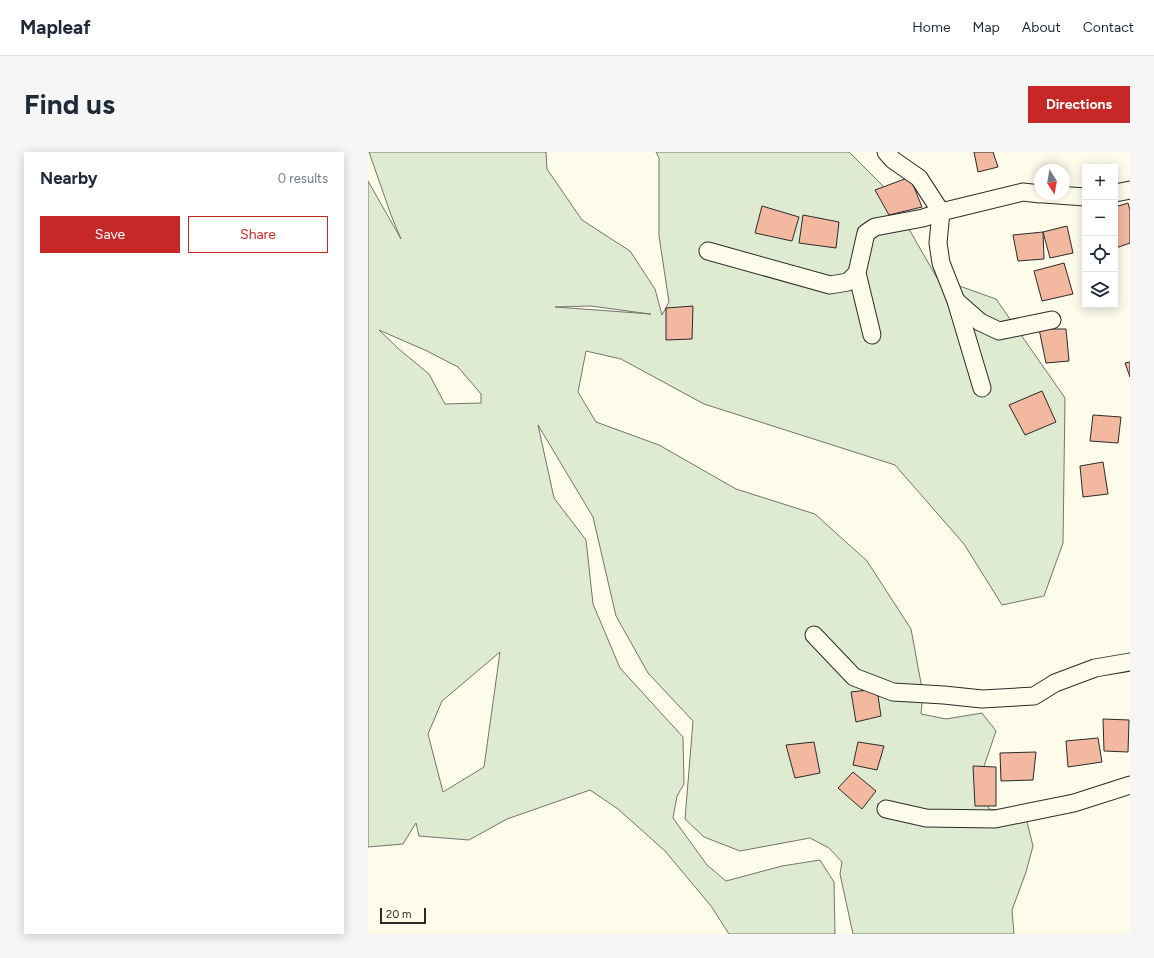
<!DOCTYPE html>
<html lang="en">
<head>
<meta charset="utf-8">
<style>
	:root { --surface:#fff; --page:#f6f6f7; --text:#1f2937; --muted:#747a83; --line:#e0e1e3; --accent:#c62828 }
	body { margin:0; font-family:Figtree,sans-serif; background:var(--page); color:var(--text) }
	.controls { position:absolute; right:12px; top:12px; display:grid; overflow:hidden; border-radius:0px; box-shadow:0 2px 10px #0003 }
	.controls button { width:36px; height:36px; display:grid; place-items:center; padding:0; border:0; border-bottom:1px solid var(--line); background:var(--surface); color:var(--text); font:20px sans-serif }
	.compass { position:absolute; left:666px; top:12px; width:36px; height:36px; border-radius:50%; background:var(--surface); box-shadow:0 2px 10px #0003; rotate:169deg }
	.scale { position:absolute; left:12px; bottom:10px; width:46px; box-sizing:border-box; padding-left:4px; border:2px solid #2b2b2b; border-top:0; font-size:11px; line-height:14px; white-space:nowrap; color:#2b2b2b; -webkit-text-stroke:3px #fdfbea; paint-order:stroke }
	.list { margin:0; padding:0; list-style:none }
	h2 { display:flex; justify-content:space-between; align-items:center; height:52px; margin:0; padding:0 16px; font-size:17px }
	h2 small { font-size:13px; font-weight:400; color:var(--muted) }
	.actions { display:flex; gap:8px; padding:12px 16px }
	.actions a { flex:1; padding:9px 0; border:1px solid var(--accent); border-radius:0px; text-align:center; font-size:14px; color:var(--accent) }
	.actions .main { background:var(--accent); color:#fff }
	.icon { flex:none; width:22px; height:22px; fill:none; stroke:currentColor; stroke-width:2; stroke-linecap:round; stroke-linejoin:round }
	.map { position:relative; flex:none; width:762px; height:782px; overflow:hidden; border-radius:0px }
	header { display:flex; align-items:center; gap:24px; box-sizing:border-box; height:56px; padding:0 20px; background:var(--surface); border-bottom:1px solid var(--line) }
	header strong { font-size:19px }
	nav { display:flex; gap:22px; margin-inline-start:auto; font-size:14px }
	.intro { display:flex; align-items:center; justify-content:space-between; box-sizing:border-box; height:96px; padding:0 24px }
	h1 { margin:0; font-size:28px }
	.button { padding:10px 18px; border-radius:0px; background:var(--accent); color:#fff; font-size:14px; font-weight:700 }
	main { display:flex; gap:24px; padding:0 24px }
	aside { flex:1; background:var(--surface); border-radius:0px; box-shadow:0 2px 10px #0003 }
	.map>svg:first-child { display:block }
	.green { fill:#deebd1; stroke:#74746e; fill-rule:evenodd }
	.building { fill:#f2b8a0; stroke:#2b2b2b }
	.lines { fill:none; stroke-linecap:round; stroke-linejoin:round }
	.minor-casing { stroke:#2b2b2b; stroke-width:19 }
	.minor { stroke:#fdfbea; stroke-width:17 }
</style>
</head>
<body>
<header>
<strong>Mapleaf</strong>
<nav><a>Home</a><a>Map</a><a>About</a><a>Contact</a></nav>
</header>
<div class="intro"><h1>Find us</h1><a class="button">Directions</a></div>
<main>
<aside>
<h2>Nearby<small>0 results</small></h2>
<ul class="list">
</ul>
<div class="actions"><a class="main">Save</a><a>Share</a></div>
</aside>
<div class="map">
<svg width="762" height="782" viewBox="0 0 762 782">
	<rect width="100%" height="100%" fill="#fdfbea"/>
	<path class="green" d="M1 0H178L179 17 214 68 262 99 287 137 294 163 301 150 291 84V6L288 0H481L518 37 569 126 628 147 697 246 695 391 676 444 634 453 596 392 527 313 336 252 253 207 218 199 210 240 228 270 291 293 368 337 447 362 499 409 543 477 555 542 553 562 578 567 614 561 628 579 611 629 621 657 648 660 658 666 665 694 658 720 644 758 646 782H485L472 722 474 710 461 696 442 686 372 699 336 685 317 667 325 569 280 521 248 464 225 365 170 273 186 346 218 388 225 452 252 516 315 585 316 632 309 644 305 666 339 713 358 729 414 714 452 708 466 730 467 782H361L343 754 297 699 250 657 222 638 139 667 101 688 51 684 48 671 35 692 0 695V29L33 87 23 63ZM223 154 282 162H283L187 155ZM11 178 59 199 90 215 113 242V251L77 252 61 222 32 198ZM132 500 116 615 75 640 60 582 74 549Z"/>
	<g class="building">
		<path d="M606 0H625L630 15 610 20Z"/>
		<path d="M542 25 554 55 521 63 507 38Z"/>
		<path d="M760 51 762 58V91L748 96 747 93V55Z"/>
		<path d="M394 54 431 65 424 89 387 81Z"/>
		<path d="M435 63 471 70 468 96 431 91Z"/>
		<path d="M699 74 705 101 682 106 675 80Z"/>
		<path d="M675 80 676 107 650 109 645 83Z"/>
		<path d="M696 111 705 142 674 149 666 119Z"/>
		<path d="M325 154 324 187 298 188V156Z"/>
		<path d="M671 177H698L701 209 678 211Z"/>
		<path d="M762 210V225L757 211Z"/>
		<path d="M674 239 688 270 657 283 641 253Z"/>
		<path d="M725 263 753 265 750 291 722 289Z"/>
		<path d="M735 310 740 342 715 345 712 314Z"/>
		<path d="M509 537 513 564 488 570 483 540Z"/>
		<path d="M735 567 761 568 760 600 736 599Z"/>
		<path d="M730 586 734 610 700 615 698 589Z"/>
		<path d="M446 590 452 621 427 626 418 593Z"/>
		<path d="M490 590 516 594 509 618 485 613Z"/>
		<path d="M668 600 665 628 633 629 632 601Z"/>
		<path d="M605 614 628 615V654H607Z"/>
		<path d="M485 620 508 639 494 657 470 636Z"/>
	</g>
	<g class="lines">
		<g class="minor-casing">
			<g id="minor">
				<path d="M518 0 525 8 551 26 573 60 570 91 573 111 588 149 614 236"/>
				<path d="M747 41 762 38"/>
				<path d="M676 42 717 45"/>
				<path d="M340 99 462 133 480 130 489 121 498 81 507 75 555 66 573 60 655 40 672 42"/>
				<path d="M489 121 504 183"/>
				<path d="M588 149 612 170 631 179 684 168"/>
				<path d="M446 483 486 525 525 540 576 543 614 547 666 544 687 531 727 516 762 510"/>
				<path d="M518 657 558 666 627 667 706 651 762 633"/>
			</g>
		</g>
		<use href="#minor" class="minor"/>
	</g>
</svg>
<div class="controls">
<button>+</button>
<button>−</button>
<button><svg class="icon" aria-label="locate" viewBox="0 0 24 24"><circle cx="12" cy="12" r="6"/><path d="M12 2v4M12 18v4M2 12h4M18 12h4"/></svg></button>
<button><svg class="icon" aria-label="layers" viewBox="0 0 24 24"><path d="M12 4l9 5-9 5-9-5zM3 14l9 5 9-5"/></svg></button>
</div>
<svg class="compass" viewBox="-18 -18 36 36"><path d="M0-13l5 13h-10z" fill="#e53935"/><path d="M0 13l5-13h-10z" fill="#747a83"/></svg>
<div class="scale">20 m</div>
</div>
</main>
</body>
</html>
